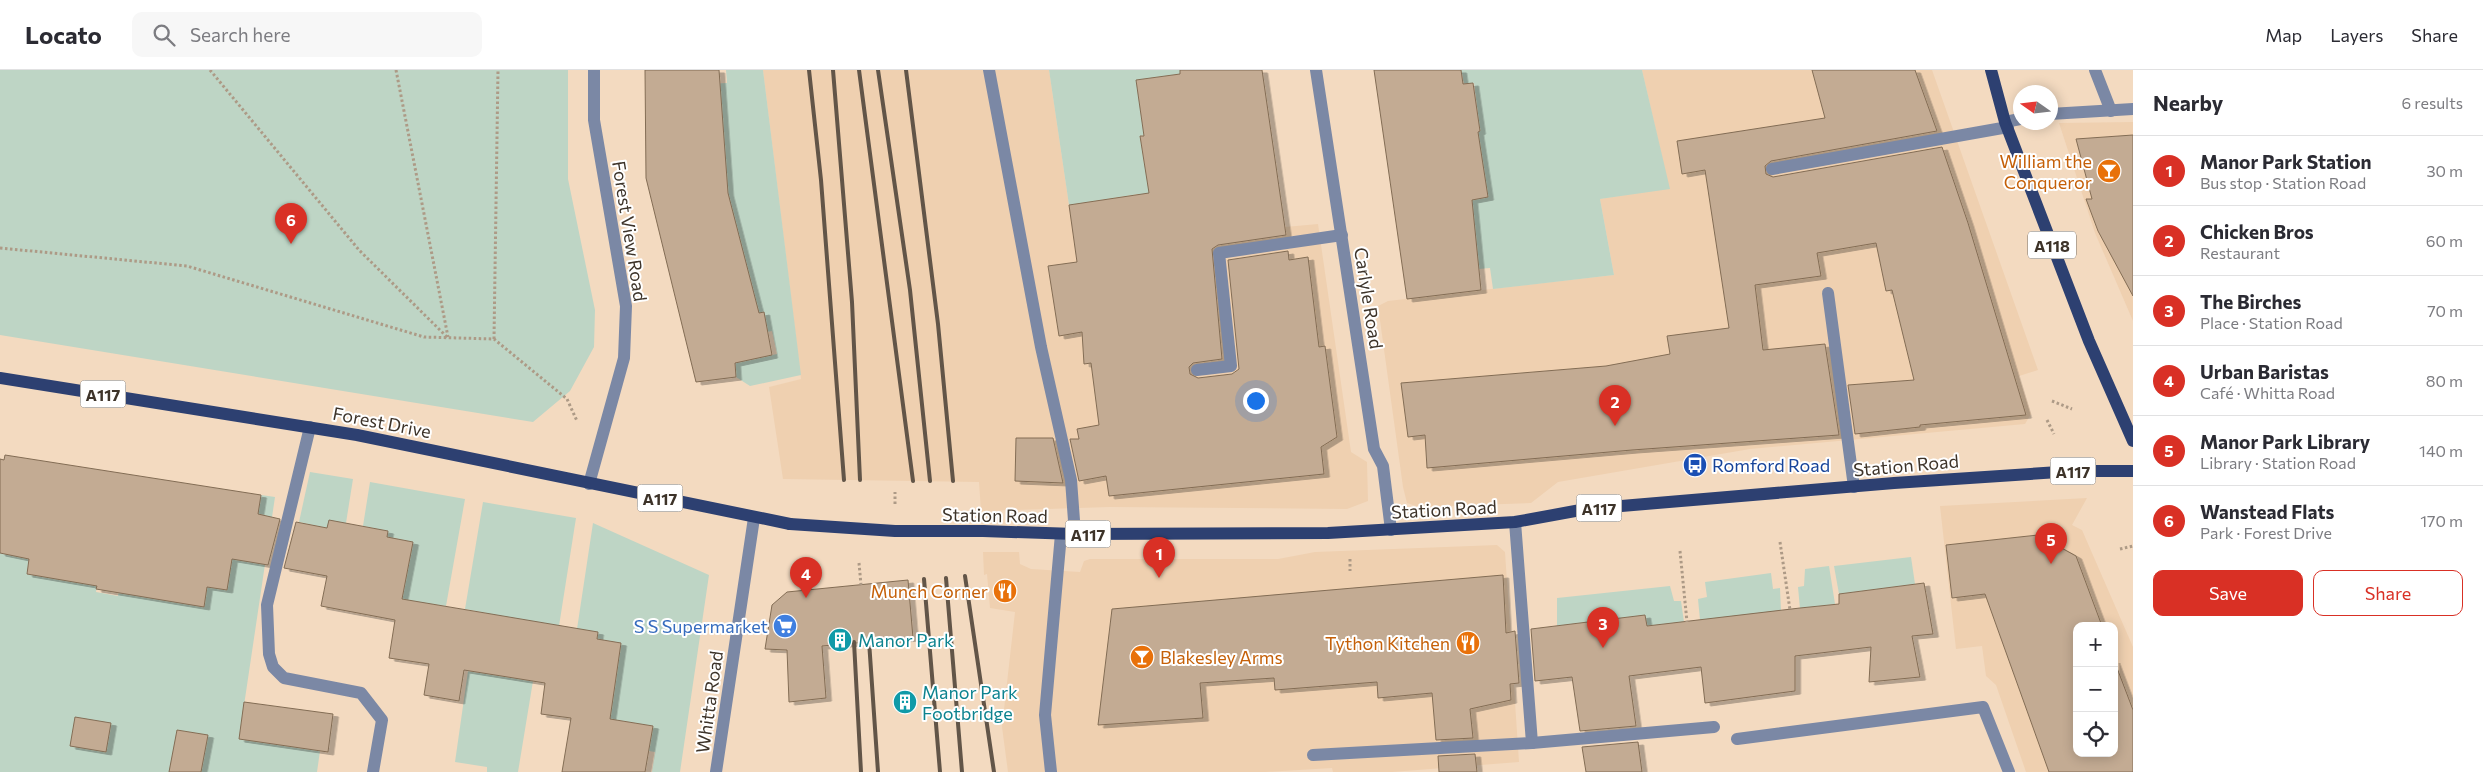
<!DOCTYPE html>
<html lang="en">
<head>
<meta charset="utf-8">
<style>
	:root { --surface:#fff; --page:#f7f7f7; --text:#2b2b33; --muted:#7c7c81; --line:#e1e1e2; --accent:#d93025 }
	body { margin:0; font-family:Commissioner,sans-serif; background:var(--page); color:var(--text) }
	.controls { position:absolute; right:15px; bottom:15px; display:grid; overflow:hidden; border-radius:10px; box-shadow:0 2px 12px #0003 }
	.controls button { width:45px; height:45px; display:grid; place-items:center; padding:0; border:0; border-bottom:1px solid var(--line); background:var(--surface); color:var(--text); font:25px sans-serif }
	.compass { position:absolute; left:2013px; top:15px; width:45px; height:45px; border-radius:50%; background:var(--surface); box-shadow:0 2px 12px #0003; rotate:284deg }
	.you { position:absolute; left:1255px; top:330px; width:18px; height:18px; margin:-12px; border:4px solid #fff; border-radius:50%; background:#1a73e8; box-shadow:0 0 0 8px #1a73e833 }
	.badge { display:grid; place-items:center; width:32px; height:32px; border-radius:50%; background:var(--accent); color:#fff; font-size:16px; font-weight:700 }
	.pin { position:absolute; translate:-50% -41px; filter:drop-shadow(0 1px 2px #0008) }
	.pin::after { content:''; position:absolute; top:26px; width:18px; height:15px; background:inherit; clip-path:polygon(0 0,100% 0,50% 100%) }
	.list { margin:0; padding:0; list-style:none }
	h2 { display:flex; justify-content:space-between; align-items:center; height:65px; margin:0; padding:0 20px; font-size:21px }
	h2 small { font-size:16px; font-weight:400; color:var(--muted) }
	.list li { display:grid; grid-template-columns:32px 1fr auto; gap:15px; align-items:center; box-sizing:border-box; height:70px; padding:0 20px; border-top:1px solid var(--line) }
	.list b { display:block; font-size:19px; white-space:nowrap }
	.list p { margin:0; font-size:16px; white-space:nowrap; color:var(--muted) }
	.list em { font-size:16px; font-style:normal; color:var(--muted) }
	.actions { display:flex; gap:10px; padding:15px 20px }
	.actions a { flex:1; padding:11px 0; border:1px solid var(--accent); border-radius:10px; text-align:center; font-size:18px; color:var(--accent) }
	.actions .main { background:var(--accent); color:#fff }
	.icon { flex:none; width:28px; height:28px; fill:none; stroke:currentColor; stroke-width:2; stroke-linecap:round; stroke-linejoin:round }
	.map { position:relative; flex:none; width:2133px; height:702px; overflow:hidden }
	header { display:flex; align-items:center; gap:30px; box-sizing:border-box; height:70px; padding:0 25px; background:var(--surface); border-bottom:1px solid var(--line) }
	header strong { font-size:24px }
	nav { display:flex; gap:28px; margin-inline-start:auto; font-size:18px }
	.search { width:350px; height:45px; background:var(--page); display:flex; align-items:center; gap:12px; box-sizing:border-box; padding:0 18px; border-radius:10px; color:var(--muted); font-size:19px }
	main { display:flex }
	aside { flex:1; background:var(--surface) }
	.map>svg:first-child { display:block }
	.built { fill:#efd0b0; fill-rule:evenodd }
	.green { fill:#bed5c5 }
	.building { fill:#c3ab93; stroke:#836d55; filter:url(#shadow) }
	.lines { fill:none; stroke-linecap:round; stroke-linejoin:round }
	.path { stroke:#ad9a86; stroke-width:3; stroke-dasharray:2.5 2.5; stroke-linecap:butt }
	.minor { stroke:#7b88a5; stroke-width:12 }
	.major { stroke:#2d4071; stroke-width:12 }
	.rail { stroke:#625548; stroke-width:4 }
	.major-bridge { stroke:#2d4071; stroke-width:12 }
	.labels { text-anchor:middle; dominant-baseline:central; stroke-width:4; stroke-linejoin:round; paint-order:stroke }
	.shield { fill:#fff; stroke:#777069; stroke-width:1 }
	.shield-label { font-size:16px; font-weight:bold; fill:#3d3329 }
	.food-label { font-size:18px; fill:#c56008; stroke:#fff; text-anchor:end }
	.street-label { font-size:18px; fill:#3d3329; stroke:#fff }
	.transit-label { font-size:18px; fill:#164399; stroke:#fff; text-anchor:start }
	.shop-label { font-size:18px; fill:#366cbe; stroke:#fff; text-anchor:end }
	.culture-label { font-size:18px; fill:#0d838f; stroke:#fff; text-anchor:start }
</style>
</head>
<body>
<header>
<strong>Locato</strong>
<div class="search"><svg class="icon" aria-label="search" viewBox="0 0 24 24"><circle cx="10" cy="10" r="6"/><path d="M15 15l6 6"/></svg>Search here</div>
<nav><a>Map</a><a>Layers</a><a>Share</a></nav>
</header>
<main>
<div class="map">
<svg width="2133" height="702" viewBox="0 0 2133 702">
	<defs>
		<filter id="shadow"><feDropShadow dx="5.5" dy="3" stdDeviation="0" flood-color="#0004"/></filter>
	</defs>
	<rect width="100%" height="100%" fill="#f3dac0"/>
	<g class="built">
		<path d="M763 0H1049L1069 135 1139 124 1285 157 1318 154 1351 382 1367 392 1368 431 1347 439 1110 437 981 441 979 412 783 409 769 317 801 309Z"/>
		<path d="M1642 0H1932L2038 300 2019 306 2031 344 2025 354 1750 379 1558 412 1531 433 1419 437 1407 433 1403 417 1378 236 1388 231 1614 205 1600 129 1669 118Z"/>
		<path d="M2133 52V251L2095 163 2059 53Z"/>
		<path d="M2087 428 2072 455 2082 460 2133 577V702H2026L1996 615 1986 606 1982 576 1956 579 1940 436ZM2077 556H2114V683H2077Z"/>
		<path d="M1497 475 1505 482 1519 692 1392 702H1333L1332 698 1265 702H1008L1002 657 1015 542 990 538 987 504 984 505 983 482H1019L1020 494 1031 499 1080 502 1084 491 1090 489H1278L1315 482Z"/>
	</g>
	<g class="green">
		<path d="M0 0H568V109L595 240 594 277 570 321 533 352 0 265Z"/>
		<path d="M726 0H763L801 305 750 316 736 307 735 293 777 284 772 261 767 262 726 250 730 132 708 32 707 14 727 13Z"/>
		<path d="M1049 0H1180V4L1136 10 1222 54 1140 66 1144 93 1193 85 1144 152 1139 124 1069 135Z"/>
		<path d="M1461 0H1642L1670 119 1600 129 1614 205 1493 219 1490 198 1479 199 1475 166 1444 134 1488 127 1481 84 1434 69 1480 61 1474 13 1464 14Z"/>
		<path d="M310 402 353 409 346 453 327 458 299 452Z"/>
		<path d="M370 412 465 429 446 536 423 533 397 536 403 524 413 472 387 467 388 461 363 456Z"/>
		<path d="M261 425 275 427 239 669 320 681 317 702H201L208 665 177 660 170 701 174 702H0V483L29 489 27 504 46 507 56 450 106 456 96 522 118 526 128 459 175 532 204 537 207 517 227 520 234 477Z"/>
		<path d="M483 432 576 448 559 556 485 550 486 543 465 539Z"/>
		<path d="M593 453 709 505 680 702H652L655 682 649 681 653 656 604 648 614 622 621 573 597 569 598 562 577 559Z"/>
		<path d="M1911 487 1915 514 1839 524 1834 496Z"/>
		<path d="M1829 496 1835 534 1800 539 1798 517 1804 516 1805 499Z"/>
		<path d="M1771 503 1773 519 1780 518 1781 541 1700 550 1698 529 1707 527 1705 512Z"/>
		<path d="M1670 516 1674 531H1681L1684 552 1647 556 1644 545 1557 556V528Z"/>
		<path d="M468 601 533 611 518 702H487V697L455 692Z"/>
	</g>
	<g class="building">
		<path d="M645 0H719L728 123 759 243 764 242 772 285 735 293 736 307 696 312 646 108Z"/>
		<path d="M1180 0H1262L1286 165 1218 175 1212 179 1222 289 1193 293 1189 297 1190 304 1198 308 1232 304 1239 299 1228 190 1288 181 1289 190 1308 187 1319 277 1325 276 1337 367 1321 377 1324 404 1109 426 1106 406 1079 411 1070 369H1079L1077 359 1099 355 1091 293 1084 294 1082 262 1059 266 1048 196 1077 192 1069 135 1149 123 1140 66H1144L1136 10 1180 4Z"/>
		<path d="M1374 0H1461L1463 14 1473 13 1480 61 1478 62 1488 127 1472 130 1481 220 1407 229Z"/>
		<path d="M1812 0H1915L1937 61 1771 91 1765 96 1766 104 1773 107 1942 77 1968 153 2026 345 1920 355V357L1855 364 1848 315 1914 310 1892 220 1886 221 1876 173 1817 183 1821 206 1755 215 1763 280 1825 274 1839 365 1632 380 1427 398 1425 365 1408 367 1401 313 1606 296 1670 284 1667 266 1729 258 1705 100 1682 104 1677 71 1825 48Z"/>
		<path d="M2133 65V226L2098 161 2086 129H2092L2076 69Z"/>
		<path d="M1016 368H1053L1063 413 1015 411Z"/>
		<path d="M5 385 261 425 258 444 280 449 268 495 232 489 227 520 207 517 204 537 96 519 97 516 27 504 29 489 0 483V389L4 390Z"/>
		<path d="M329 450 388 461 387 467 413 472 402 529 598 562 597 569 621 573 610 649 653 656 645 702H562L571 648 541 644 545 613 464 600 459 631 424 625 429 594 389 588 395 550 321 536 327 506 284 498 296 452 327 458Z"/>
		<path d="M2038 465 2076 486 2102 556H2077V683H2114V590L2133 640V702H2049L1985 524 1952 528 1946 475Z"/>
		<path d="M1503 505 1506 563 1515 561 1519 613 1510 614 1511 630 1470 639 1473 668 1436 670 1432 623 1378 628 1377 612 1275 620 1274 608 1200 613 1203 648 1098 655 1112 539Z"/>
		<path d="M908 510 913 568 822 576 826 628 789 632 787 580 765 579 772 535 787 522Z"/>
		<path d="M1924 513 1933 564 1912 566 1920 607 1869 612 1871 577 1795 586V621L1705 633 1701 597 1629 606 1636 656 1580 661 1572 607 1535 611 1531 559 1645 545 1647 556 1800 538 1839 534V524Z"/>
		<path d="M244 632 333 644 328 682 239 669Z"/>
		<path d="M75 647 111 653 106 682 70 676Z"/>
		<path d="M177 660 208 665 201 702H169Z"/>
		<path d="M1638 672 1642 702H1586L1582 677Z"/>
		<path d="M1475 684 1477 702H1439L1438 686Z"/>
	</g>
	<g class="lines">
		<g class="path">
			<path d="M210 0 359 180 448 268"/>
			<path d="M396 0 448 267"/>
			<path d="M0 178 187 196 424 267 494 269 567 329 577 351"/>
			<path d="M494 269 498 0"/>
			<path d="M2052 331 2072 339"/>
			<path d="M2047 350 2054 364"/>
			<path d="M895 434V422"/>
			<path d="M1780 472 1790 540"/>
			<path d="M2120 479 2133 476"/>
			<path d="M1680 481 1687 552"/>
			<path d="M1350 489V501"/>
			<path d="M859 493 861 515"/>
		</g>
		<g class="minor">
			<path d="M989 0 1041 277 1071 410 1075 464"/>
			<path d="M1316 0 1374 379 1383 396 1391 460"/>
			<path d="M2095 0 2111 41"/>
			<path d="M2050 44 2133 39"/>
			<path d="M2005 52 2020 49"/>
			<path d="M1772 99 2008 57"/>
			<path d="M1828 223 1854 417"/>
			<path d="M1197 300 1231 296 1219 183 1342 165"/>
			<path d="M310 357 267 535 269 584 273 597 284 608 361 623 382 650 373 702"/>
			<path d="M589 414 624 288 626 236 594 50V0"/>
			<path d="M1515 452 1532 673"/>
			<path d="M1737 669 1983 637 2009 702"/>
			<path d="M1313 685 1532 673 1714 657"/>
			<path d="M716 702 754 448"/>
			<path d="M1051 702 1045 645 1061 464"/>
		</g>
		<g class="major">
			<path d="M1991 0 2005 52 2089 271 2133 371"/>
			<path d="M0 308 357 365 790 454"/>
			<path d="M983 461 1075 464 1328 463 1515 452 1586 439 1894 413 2074 401H2133"/>
		</g>
		<g class="rail">
			<path d="M809 0 821 110 844 410"/>
			<path d="M833 0 852 232 860 410"/>
			<path d="M859 0 913 411"/>
			<path d="M878 0 910 220 930 411"/>
			<path d="M906 0 938 254 953 411"/>
			<path d="M965 506 994 702"/>
			<path d="M946 508 962 702"/>
			<path d="M924 509 940 702"/>
			<path d="M869 571 878 702"/>
			<path d="M854 572 861 702"/>
		</g>
		<path class="major-bridge" d="M790 454 895 461H983"/>
	</g>
	<defs>
		<g id="bar-disc" transform="scale(1.25)"><circle r="9.5" fill="#e8710a" stroke="#fff"/><path d="M-6-5H6L.8 .8V4.5H3.5V6h-7V4.5H-.8V.8Z" fill="#fff"/></g>
		<g id="bus-disc" transform="scale(1.25)"><circle r="9.5" fill="#1a4fb4" stroke="#fff"/><path d="M-5-6H5V4H4V6H2V4H-2V6H-4V4H-5ZM-3.5-4V0h7V-4ZM-3.5 1.2v1.5H-2V1.2ZM2 1.2v1.5H3.5V1.2Z" fill="#fff"/></g>
		<g id="restaurant-disc" transform="scale(1.25)"><circle r="9.5" fill="#e8710a" stroke="#fff"/><path d="M-5-6h1v4h1v-4h1v4h1v-4h1v5L-1.5 .5V6h-2V.5L-5-1ZM5-6V6H3V1.5H1.5Q1.5-4 5-6Z" fill="#fff"/></g>
		<g id="supermarket-disc" transform="scale(1.25)"><circle r="9.5" fill="#3f7fe0" stroke="#fff"/><path d="M-6-5.5h2.5l.6 2H6L4.5 2H-2.5L-4.4-4H-6ZM-1.5 3.2a1.3 1.3 0 1 0 .1 0ZM3 3.2a1.3 1.3 0 1 0 .1 0Z" fill="#fff"/></g>
		<g id="building-disc" transform="scale(1.25)"><circle r="9.5" fill="#0f9aa8" stroke="#fff"/><path d="M-4-6H4V6H1V3H-1V6H-4ZM-2.5-4.3h1.7v1.8h-1.7ZM.8-4.3h1.7v1.8H.8ZM-2.5-1h1.7V.8h-1.7ZM.8-1h1.7V.8H.8Z" fill="#fff"/></g>
	</defs>
	<g fill-rule="evenodd">
		<use href="#bar-disc" x="2109" y="101"/>
		<use href="#bus-disc" x="1695" y="395"/>
		<use href="#restaurant-disc" x="1005" y="521"/>
		<use href="#supermarket-disc" x="785" y="556"/>
		<use href="#building-disc" x="840" y="570"/>
		<use href="#restaurant-disc" x="1468" y="573"/>
		<use href="#bar-disc" x="1142" y="587"/>
		<use href="#building-disc" x="905" y="632"/>
	</g>
	<g class="labels">
		<g class="shield">
			<rect x="2028" y="161.5" width="48" height="27" rx="4"/>
			<rect x="80.5" y="310.5" width="45" height="27" rx="4"/>
			<rect x="2050.5" y="387.5" width="45" height="27" rx="4"/>
			<rect x="637.5" y="414.5" width="45" height="27" rx="4"/>
			<rect x="1576.5" y="424.5" width="45" height="27" rx="4"/>
			<rect x="1065.5" y="450.5" width="45" height="27" rx="4"/>
		</g>
		<g class="shield-label">
			<text x="2052" y="175">A118</text>
			<text x="103" y="324">A117</text>
			<text x="2073" y="401">A117</text>
			<text x="660" y="428">A117</text>
			<text x="1599" y="438">A117</text>
			<text x="1088" y="464">A117</text>
		</g>
		<g class="food-label">
			<text x="2092" y="91">William the<tspan x="2092" dy="21">Conqueror</tspan></text>
			<text x="988" y="521">Munch Corner</text>
			<text x="1450" y="573">Tython Kitchen</text>
			<text x="1160" y="587" text-anchor="start">Blakesley Arms</text>
		</g>
		<g class="street-label">
			<text transform="translate(630 161) rotate(81)">Forest View Road</text>
			<text transform="translate(1369 228) rotate(81)">Carlyle Road</text>
			<text transform="translate(382 352) rotate(11)">Forest Drive</text>
			<text transform="translate(1906 395) rotate(-5)">Station Road</text>
			<text transform="translate(1444 439) rotate(-3)">Station Road</text>
			<text transform="translate(995 445) rotate(1)">Station Road</text>
			<text transform="translate(709 632) rotate(-82)">Whitta Road</text>
		</g>
		<g class="transit-label">
			<text x="1712" y="395">Romford Road</text>
		</g>
		<g class="shop-label">
			<text x="768" y="556">S S Supermarket</text>
		</g>
		<g class="culture-label">
			<text x="858" y="570">Manor Park</text>
			<text x="922" y="622">Manor Park<tspan x="922" dy="21">Footbridge</tspan></text>
		</g>
	</g>
</svg>
<div class="controls">
<button>+</button>
<button>−</button>
<button><svg class="icon" aria-label="locate" viewBox="0 0 24 24"><circle cx="12" cy="12" r="6"/><path d="M12 2v4M12 18v4M2 12h4M18 12h4"/></svg></button>
</div>
<svg class="compass" viewBox="-18 -18 36 36"><path d="M0-13l5 13h-10z" fill="#e53935"/><path d="M0 13l5-13h-10z" fill="#7c7c81"/></svg>
<div class="you"></div>
<div class="pin badge" style="left:1159px;top:508px">1</div>
<div class="pin badge" style="left:1615px;top:356px">2</div>
<div class="pin badge" style="left:1603px;top:578px">3</div>
<div class="pin badge" style="left:806px;top:528px">4</div>
<div class="pin badge" style="left:2051px;top:494px">5</div>
<div class="pin badge" style="left:291px;top:174px">6</div>
</div>
<aside>
<h2>Nearby<small>6 results</small></h2>
<ul class="list">
<li><span class="badge">1</span><div><b>Manor Park Station</b><p>Bus stop · Station Road</p></div><em>30 m</em></li>
<li><span class="badge">2</span><div><b>Chicken Bros</b><p>Restaurant</p></div><em>60 m</em></li>
<li><span class="badge">3</span><div><b>The Birches</b><p>Place · Station Road</p></div><em>70 m</em></li>
<li><span class="badge">4</span><div><b>Urban Baristas</b><p>Café · Whitta Road</p></div><em>80 m</em></li>
<li><span class="badge">5</span><div><b>Manor Park Library</b><p>Library · Station Road</p></div><em>140 m</em></li>
<li><span class="badge">6</span><div><b>Wanstead Flats</b><p>Park · Forest Drive</p></div><em>170 m</em></li>
</ul>
<div class="actions"><a class="main">Save</a><a>Share</a></div>
</aside>
</main>
</body>
</html>
